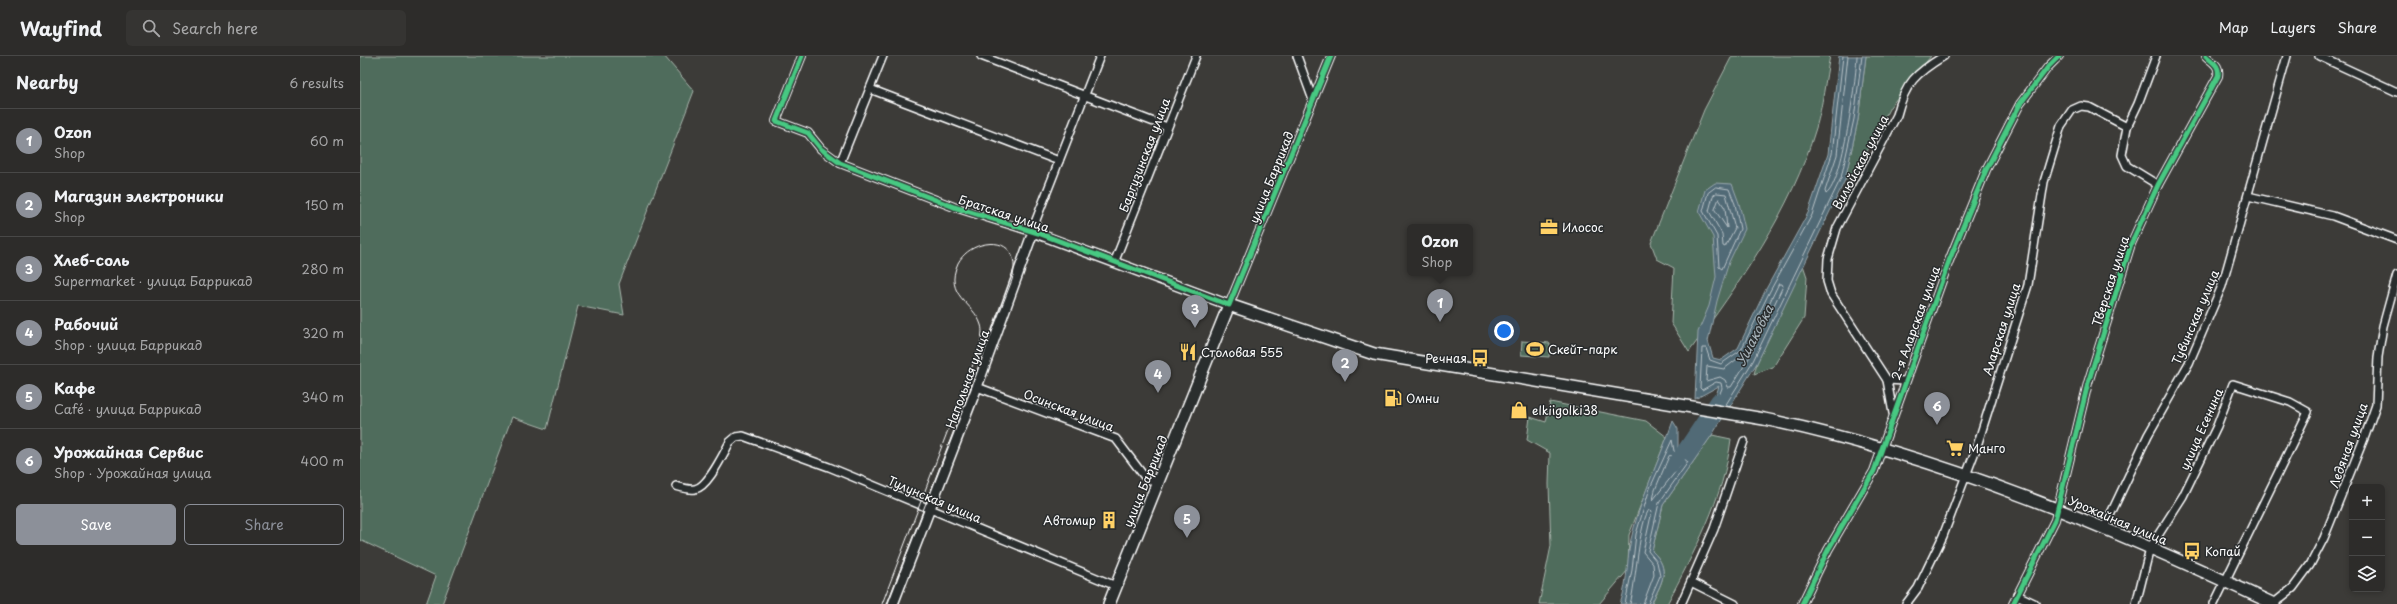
<!DOCTYPE html>
<html lang="en">
<head>
<meta charset="utf-8">
<style>
	:root { --surface:#2d2c2a; --page:#353432; --text:#f1f3f6; --muted:#a7a7a8; --line:#484847; --accent:#8c9099 }
	body { margin:0; font-family:"Playpen Sans",sans-serif; background:var(--page); color:var(--text) }
	.controls { position:absolute; right:12px; bottom:12px; display:grid; overflow:hidden; border-radius:6px; box-shadow:0 2px 6px #0003 }
	.controls button { width:36px; height:36px; display:grid; place-items:center; padding:0; border:0; border-bottom:1px solid var(--line); background:var(--surface); color:var(--text); font:20px sans-serif }
	.you { position:absolute; left:1144px; top:275px; width:14px; height:14px; margin:-10px; border:3px solid #fff; border-radius:50%; background:#1a73e8; box-shadow:0 0 0 6px #1a73e833 }
	.badge { display:grid; place-items:center; width:26px; height:26px; border-radius:50%; background:var(--accent); color:#fff; font-size:13px; font-weight:700 }
	.pin { position:absolute; translate:-50% -33px; filter:drop-shadow(0 1px 2px #0008) }
	.pin::after { content:''; position:absolute; top:21px; width:14px; height:12px; background:inherit; clip-path:polygon(0 0,100% 0,50% 100%) }
	.popup { position:absolute; left:1047px; top:168px; width:66px; height:52px; box-sizing:border-box; display:grid; place-content:center; border-radius:6px; background:var(--surface); filter:drop-shadow(0 1px 3px #0005); font-size:13px; white-space:nowrap; color:var(--muted) }
	.popup b { font-size:15px; color:var(--text) }
	.popup::after { content:''; position:absolute; left:50%; top:100%; margin-left:-8px; border:8px solid transparent; border-top-color:var(--surface) }
	.list { margin:0; padding:0; list-style:none }
	h2 { display:flex; justify-content:space-between; align-items:center; height:52px; margin:0; padding:0 16px; font-size:17px }
	h2 small { font-size:13px; font-weight:400; color:var(--muted) }
	.list li { display:grid; grid-template-columns:26px 1fr auto; gap:12px; align-items:center; box-sizing:border-box; height:64px; padding:0 16px; border-top:1px solid var(--line) }
	.list b { display:block; font-size:15px; white-space:nowrap }
	.list p { margin:0; font-size:13px; white-space:nowrap; color:var(--muted) }
	.list em { font-size:13px; font-style:normal; color:var(--muted) }
	.actions { display:flex; gap:8px; padding:12px 16px }
	.actions a { flex:1; padding:9px 0; border:1px solid var(--accent); border-radius:6px; text-align:center; font-size:14px; color:var(--accent) }
	.actions .main { background:var(--accent); color:#fff }
	.icon { flex:none; width:22px; height:22px; fill:none; stroke:currentColor; stroke-width:2; stroke-linecap:round; stroke-linejoin:round }
	.map { position:relative; flex:none; width:2037px; height:548px; overflow:hidden }
	header { display:flex; align-items:center; gap:24px; box-sizing:border-box; height:56px; padding:0 20px; background:var(--surface); border-bottom:1px solid var(--line) }
	header strong { font-size:19px }
	nav { display:flex; gap:22px; margin-inline-start:auto; font-size:14px }
	.search { width:280px; height:36px; background:var(--page); display:flex; align-items:center; gap:10px; box-sizing:border-box; padding:0 14px; border-radius:6px; color:var(--muted); font-size:15px }
	main { display:flex }
	aside { flex:1; background:var(--surface) }
	.map>svg:first-child { display:block }
	.green { fill:#506c5b; stroke:#a8b6ad }
	.water { fill:#516a76; stroke:#97a6ad }
	.lines { fill:none; stroke-linecap:round; stroke-linejoin:round }
	.shore { stroke:#b9c3c8; stroke-width:1 }
	.river { stroke:#516a76; stroke-width:13 }
	.minor-casing { stroke:#fff; stroke-width:10 }
	.tertiary-casing { stroke:#fff; stroke-width:12 }
	.primary-casing { stroke:#fff; stroke-width:14 }
	.minor { stroke:#2a2d2e; stroke-width:7 }
	.tertiary { stroke:#2a2d2e; stroke-width:9 }
	.primary { stroke:#2a2d2e; stroke-width:11 }
	.tram { stroke:#fff; stroke-width:1 }
	.cycleway-casing { stroke:#2a2d2e; stroke-width:8 }
	.cycleway { stroke:#46c982; stroke-width:5 }
	.labels { text-anchor:middle; dominant-baseline:central; stroke-width:3; stroke-linejoin:round; paint-order:stroke }
	.street-label { font-size:12px; fill:#fff; stroke:#2a2d2e }
	.poi-label { font-size:12px; fill:#fff; stroke:#2a2d2e; text-anchor:start }
	.water-label { font-size:13px; font-style:italic; fill:#a8b4ba; stroke:#2a2d2e }
</style>
</head>
<body>
<header>
<strong>Wayfind</strong>
<div class="search"><svg class="icon" aria-label="search" viewBox="0 0 24 24"><circle cx="10" cy="10" r="6"/><path d="M15 15l6 6"/></svg>Search here</div>
<nav><a>Map</a><a>Layers</a><a>Share</a></nav>
</header>
<main>
<aside>
<h2>Nearby<small>6 results</small></h2>
<ul class="list">
<li><span class="badge">1</span><div><b>Ozon</b><p>Shop</p></div><em>60 m</em></li>
<li><span class="badge">2</span><div><b>Магазин электроники</b><p>Shop</p></div><em>150 m</em></li>
<li><span class="badge">3</span><div><b>Хлеб-соль</b><p>Supermarket · улица Баррикад</p></div><em>280 m</em></li>
<li><span class="badge">4</span><div><b>Рабочий</b><p>Shop · улица Баррикад</p></div><em>320 m</em></li>
<li><span class="badge">5</span><div><b>Кафе</b><p>Café · улица Баррикад</p></div><em>340 m</em></li>
<li><span class="badge">6</span><div><b>Урожайная Сервис</b><p>Shop · Урожайная улица</p></div><em>400 m</em></li>
</ul>
<div class="actions"><a class="main">Save</a><a>Share</a></div>
</aside>
<div class="map">
<svg width="2037" height="548" viewBox="0 0 2037 548">
	<rect width="100%" height="100%" fill="#3c3b38"/>
	<filter id="ink" filterUnits="userSpaceOnUse"><feTurbulence type="fractalNoise" baseFrequency=".025" numOctaves="2"/><feDisplacementMap in="SourceGraphic" scale="8" xChannelSelector="R" yChannelSelector="G"/><feConvolveMatrix kernelMatrix="1 2 1 2 8 2 1 2 1" color-interpolation-filters="sRGB"/></filter>
	<g filter="url(#ink)">
		<g class="green">
			<path d="M0 0H304L334 35 259 228 264 259 218 250 187 373 152 361 82 548H66L76 520 0 484Z"/>
			<path d="M1372 0H1470C1465 24 1463 49 1456 72 1431 156 1380 226 1329 296L1311 267 1314 212 1297 203 1291 187 1344 54Z"/>
			<path d="M1506 0H1571L1530 51 1493 123 1485 124 1498 64Z"/>
			<path d="M1443 209 1447 221 1444 262 1413 311 1394 318 1397 307Z"/>
			<path d="M1162 285 1190 287 1189 301 1161 299Z"/>
			<path d="M1190 346 1286 365 1307 381 1269 479 1268 514 1239 548H1179L1191 490 1189 428 1190 397 1167 384 1170 361 1186 366Z"/>
			<path d="M1352 379 1371 383C1364 442 1334 496 1307 548H1291C1301 528 1312 514 1292 495L1303 449Z"/>
		</g>
		<path class="water" d="M1479 0H1506L1498 64 1485 124 1397 307 1352 379 1303 449 1292 495C1312 514 1301 527 1291 548H1260C1269 524 1266 499 1273 475 1283 437 1300 402 1313 365L1318 373V393L1325 401 1349 362 1359 330 1335 343 1338 276 1349 250 1356 221 1353 181 1339 156 1345 134 1355 127 1372 128 1379 147 1385 173 1369 206 1357 245 1348 285 1353 302 1361 304 1378 292 1406 233 1448 157 1468 98Z"/>
		<g class="lines">
			<g class="shore">
				<path d="M1488 0 1477 99 1465 135 1466 138C1483 127 1496 23 1497 0"/>
				<path d="M1356 131 1369 133 1375 148 1380 173 1362 213 1359 211 1357 180 1343 155 1348 137Z"/>
				<path d="M1357 137 1366 138 1375 172 1365 191 1363 190 1362 178 1349 155 1353 140Z"/>
				<path d="M1359 143 1365 152 1367 172 1355 154Z"/>
				<path d="M1419 228H1422L1423 230 1389 302 1371 331H1368L1365 324 1360 321 1346 325 1347 310 1364 313 1385 297Z"/>
				<path d="M1356 348 1362 332 1361 327 1356 326 1342 334 1340 332 1342 292H1346L1350 304 1361 308 1381 294 1410 235 1452 159 1472 98 1483 0"/>
				<path d="M1365 350 1393 305 1481 122 1494 63 1502 0"/>
				<path d="M1312 400 1320 410 1293 444 1295 434 1309 400Z"/>
				<path d="M1265 548 1272 514 1276 478 1290 432 1312 384 1314 395 1328 406 1299 447 1288 495 1297 506 1300 520 1288 548"/>
				<path d="M1270 548C1276 529 1279 462 1290 453L1292 455 1283 496 1293 508 1294 519 1283 548"/>
			</g>
			<path class="river" d="M1312 411 1357 344"/>
			<g class="minor-casing">
				<g id="minor">
					<path d="M442 0 416 65 448 77 461 93 480 107 594 151 673 176 676 164 740 0"/>
					<path d="M621 0 807 71"/>
					<path d="M937 0 953 44"/>
					<path d="M1796 0 1778 48 1767 71 1762 99 1767 110 1798 129"/>
					<path d="M1959 0 2037 36"/>
					<path d="M510 33 699 105"/>
					<path d="M480 107 523 0"/>
					<path d="M1888 140 1973 160 2037 184"/>
					<path d="M754 207 836 0"/>
					<path d="M869 249 971 0"/>
					<path d="M1527 324 1545 325"/>
					<path d="M617 331 756 383 784 420 798 429"/>
					<path d="M1533 357 1527 324 1471 238 1467 225 1468 203 1477 172 1537 59C1545 27 1556 17 1584 0"/>
					<path d="M316 430C323 432 329 434 335 433 348 431 363 398 370 386L376 381 383 380 469 411 756 530"/>
					<path d="M1744 472 1788 379 1829 307 1862 230 1927 0"/>
					<path d="M1331 526 1375 548"/>
					<path d="M1657 539 1676 548"/>
					<path d="M1321 548 1354 473 1384 385"/>
					<path d="M1442 548 1468 494 1514 415 1589 205 1626 114 1660 48 1688 11 1699 0"/>
					<path d="M1546 548 1558 532 1583 480 1616 393 1668 229 1684 126 1701 70 1712 54 1721 50 1729 51 1767 71"/>
					<path d="M1653 548 1695 464 1728 327 1771 188 1798 129 1858 20C1860 9 1853 7 1846 0"/>
					<path d="M1776 548 1790 492 1823 440 1857 370 1873 328 1930 346 1948 356 1854 548"/>
					<path d="M1913 548 1933 532 1950 509 1964 482 2005 380 2016 349 2018 301 2023 270 2037 219"/>
				</g>
			</g>
			<g class="tertiary-casing">
				<path id="tertiary" d="M533 548 617 331 673 176 869 249"/>
			</g>
			<g class="primary-casing">
				<path id="primary" d="M749 548 869 249 1014 298 1404 363C1582 400 1750 471 1914 548"/>
			</g>
			<use href="#minor" class="minor"/>
			<use href="#tertiary" class="tertiary"/>
			<use href="#primary" class="primary"/>
			<path class="tram" d="M522 548 621 287C621 281 623 275 621 269 614 246 583 240 598 207 603 198 611 192 621 189 648 182 659 200 652 224L527 548"/>
			<g class="cycleway-casing">
				<g id="cycleway">
					<path d="M442 0 416 65 448 77 461 93 480 107 594 151 678 177 869 249 971 0"/>
					<path d="M1442 548 1468 494 1514 415 1589 205 1626 114 1660 48 1688 11 1699 0"/>
					<path d="M1653 548 1695 464 1728 327 1771 188 1798 129 1858 20C1860 9 1853 7 1846 0"/>
				</g>
			</g>
			<use href="#cycleway" class="cycleway"/>
		</g>
	</g>
	<defs>
		<g id="office-bare" transform="scale(1.38)"><path d="M-6-3h4V-5.5h4V-3h4V5H-6ZM-1-4.5V-3h2v-1.5ZM-6 0V1H6V0Z" fill="#ffd166" stroke="#2a2d2e" stroke-width="2.5" paint-order="stroke"/></g>
		<g id="stadium-bare" transform="scale(1.38)"><path d="M0-5a6.5 5 0 1 0 0 10a6.5 5 0 1 0 0-10ZM-3.5-1.8h7v3.6h-7Z" fill="#ffd166" stroke="#2a2d2e" stroke-width="2.5" paint-order="stroke"/></g>
		<g id="restaurant-bare" transform="scale(1.38)"><path d="M-5-6h1v4h1v-4h1v4h1v-4h1v5L-1.5 .5V6h-2V.5L-5-1ZM5-6V6H3V1.5H1.5Q1.5-4 5-6Z" fill="#ffd166" stroke="#2a2d2e" stroke-width="2.5" paint-order="stroke"/></g>
		<g id="bus-bare" transform="scale(1.38)"><path d="M-5-6H5V4H4V6H2V4H-2V6H-4V4H-5ZM-3.5-4V0h7V-4ZM-3.5 1.2v1.5H-2V1.2ZM2 1.2v1.5H3.5V1.2Z" fill="#ffd166" stroke="#2a2d2e" stroke-width="2.5" paint-order="stroke"/></g>
		<g id="fuel-bare" transform="scale(1.38)"><path d="M-5.5-6h7V0h2V4h1.3V-2.5L3-4.5l.8-.8L6-3V5H2.5V1h-1V6h-7ZM-4.2-4.7v3.2H.2V-4.7Z" fill="#ffd166" stroke="#2a2d2e" stroke-width="2.5" paint-order="stroke"/></g>
		<g id="shop-bare" transform="scale(1.38)"><path d="M-5-2.5h2.3a2.7 3.5 0 0 1 5.4 0H5L5.5 6h-11ZM-1.5-2.5h3a1.5 2.3 0 0 0-3 0Z" fill="#ffd166" stroke="#2a2d2e" stroke-width="2.5" paint-order="stroke"/></g>
		<g id="supermarket-bare" transform="scale(1.38)"><path d="M-6-5.5h2.5l.6 2H6L4.5 2H-2.5L-4.4-4H-6ZM-1.5 3.2a1.3 1.3 0 1 0 .1 0ZM3 3.2a1.3 1.3 0 1 0 .1 0Z" fill="#ffd166" stroke="#2a2d2e" stroke-width="2.5" paint-order="stroke"/></g>
		<g id="building-bare" transform="scale(1.38)"><path d="M-4-6H4V6H1V3H-1V6H-4ZM-2.5-4.3h1.7v1.8h-1.7ZM.8-4.3h1.7v1.8H.8ZM-2.5-1h1.7V.8h-1.7ZM.8-1h1.7V.8H.8Z" fill="#ffd166" stroke="#2a2d2e" stroke-width="2.5" paint-order="stroke"/></g>
	</defs>
	<g fill-rule="evenodd">
		<use href="#office-bare" x="1189" y="171"/>
		<use href="#stadium-bare" x="1175" y="293"/>
		<use href="#restaurant-bare" x="828" y="296"/>
		<use href="#bus-bare" x="1120" y="302"/>
		<use href="#fuel-bare" x="1033" y="342"/>
		<use href="#shop-bare" x="1159" y="354"/>
		<use href="#supermarket-bare" x="1595" y="392"/>
		<use href="#building-bare" x="749" y="464"/>
		<use href="#bus-bare" x="1832" y="495"/>
	</g>
	<g class="labels">
		<g class="street-label">
			<text transform="translate(784 99) rotate(-69)">Баргузинская улица</text>
			<text transform="translate(1500 106) rotate(-62)">Вилюйская улица</text>
			<text transform="translate(911 121) rotate(-68)">улица Баррикад</text>
			<text transform="translate(644 157) rotate(18)">Братская улица</text>
			<text transform="translate(1750 225) rotate(-72)">Тверская улица</text>
			<text transform="translate(1835 261) rotate(-67)">Тувинская улица</text>
			<text transform="translate(1555 267) rotate(-70)">2-я Аларская улица</text>
			<text transform="translate(1641 273) rotate(-72)">Аларская улица</text>
			<text transform="translate(607 323) rotate(-70)">Напольная улица</text>
			<text transform="translate(709 354) rotate(21)">Осинская улица</text>
			<text transform="translate(1841 373) rotate(-66)">улица Есенина</text>
			<text transform="translate(1988 389) rotate(-70)">Ледяная улица</text>
			<text transform="translate(785 425) rotate(-68)">улица Баррикад</text>
			<text transform="translate(575 443) rotate(23)">Тулунская улица</text>
			<text transform="translate(1758 464) rotate(23)">Урожайная улица</text>
		</g>
		<g class="poi-label">
			<text x="1202" y="171">Илосос</text>
			<text x="1188" y="293">Скейт-парк</text>
			<text x="841" y="296">Столовая 555</text>
			<text x="1107" y="302" text-anchor="end">Речная</text>
			<text x="1046" y="342">Омни</text>
			<text x="1172" y="354">elkiigolki38</text>
			<text x="1608" y="392">Манго</text>
			<text x="736" y="464" text-anchor="end">Автомир</text>
			<text x="1845" y="495">Копай</text>
		</g>
		<g class="water-label">
			<text transform="translate(1394 279) rotate(-63)">Ушаковка</text>
		</g>
	</g>
</svg>
<div class="controls">
<button>+</button>
<button>−</button>
<button><svg class="icon" aria-label="layers" viewBox="0 0 24 24"><path d="M12 4l9 5-9 5-9-5zM3 14l9 5 9-5"/></svg></button>
</div>
<div class="you"></div>
<div class="pin badge" style="left:1080px;top:266px">1</div>
<div class="popup"><b>Ozon</b>Shop</div>
<div class="pin badge" style="left:985px;top:326px">2</div>
<div class="pin badge" style="left:835px;top:272px">3</div>
<div class="pin badge" style="left:798px;top:337px">4</div>
<div class="pin badge" style="left:827px;top:482px">5</div>
<div class="pin badge" style="left:1577px;top:369px">6</div>
</div>
</main>
</body>
</html>
